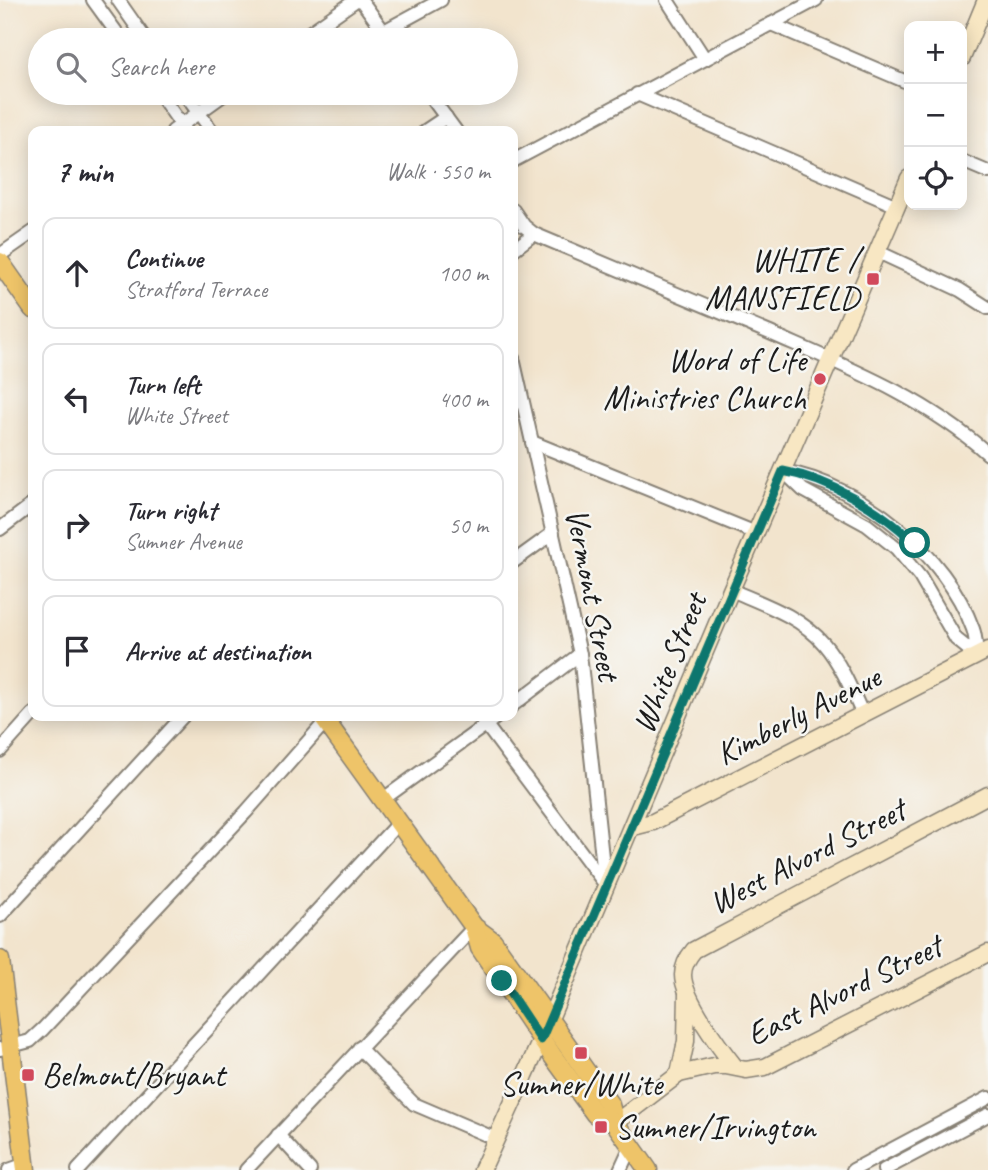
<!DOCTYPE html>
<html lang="en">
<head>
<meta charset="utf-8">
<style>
	:root { --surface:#fff; --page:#f2f2f3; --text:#2b2b33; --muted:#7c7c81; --line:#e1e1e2 }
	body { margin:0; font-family:Caveat,sans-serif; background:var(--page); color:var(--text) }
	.controls { position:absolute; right:21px; top:21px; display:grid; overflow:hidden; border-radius:14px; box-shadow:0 4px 18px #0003 }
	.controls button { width:63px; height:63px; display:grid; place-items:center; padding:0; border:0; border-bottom:2px solid var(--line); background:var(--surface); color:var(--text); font:35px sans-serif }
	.stop { position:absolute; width:21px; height:21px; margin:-16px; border:5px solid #0f766e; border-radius:50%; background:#fff }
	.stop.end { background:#0f766e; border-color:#fff; box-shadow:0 2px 7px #0008 }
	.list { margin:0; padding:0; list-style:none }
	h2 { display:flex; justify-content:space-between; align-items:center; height:91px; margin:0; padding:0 28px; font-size:30px }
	h2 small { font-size:23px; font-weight:400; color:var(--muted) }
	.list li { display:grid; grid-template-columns:46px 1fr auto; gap:21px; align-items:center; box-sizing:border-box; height:112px; margin:0 14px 14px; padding:0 14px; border:2px solid var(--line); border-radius:14px }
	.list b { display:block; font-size:26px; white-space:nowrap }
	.list p { margin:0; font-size:23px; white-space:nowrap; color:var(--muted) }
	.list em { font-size:23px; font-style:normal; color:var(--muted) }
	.icon { flex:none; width:38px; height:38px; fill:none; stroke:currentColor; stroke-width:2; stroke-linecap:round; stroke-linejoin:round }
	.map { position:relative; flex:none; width:988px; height:1170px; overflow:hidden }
	.search { position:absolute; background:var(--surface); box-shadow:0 4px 18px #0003; left:28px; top:28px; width:490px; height:77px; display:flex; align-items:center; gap:18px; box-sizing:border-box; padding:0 24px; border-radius:38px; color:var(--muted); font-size:26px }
	.panel { position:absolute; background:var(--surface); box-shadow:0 4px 18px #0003; left:28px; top:126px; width:490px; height:595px; border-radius:14px }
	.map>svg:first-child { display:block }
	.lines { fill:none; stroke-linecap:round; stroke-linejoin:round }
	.street-casing { stroke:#878074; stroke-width:16 }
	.secondary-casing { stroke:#878074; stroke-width:19 }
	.primary-casing { stroke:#878074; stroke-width:21 }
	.street { stroke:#fff; stroke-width:12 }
	.secondary { stroke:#f8e7c3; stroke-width:16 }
	.primary { stroke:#eec469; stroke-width:18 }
	.route { stroke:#0f766e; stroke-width:9 }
	.poi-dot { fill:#d1495b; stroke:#f6f6f2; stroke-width:2.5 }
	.labels { text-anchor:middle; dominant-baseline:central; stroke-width:5; stroke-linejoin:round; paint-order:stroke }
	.poi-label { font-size:33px; fill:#1c1c1c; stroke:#f6f6f2; text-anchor:end }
	.street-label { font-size:33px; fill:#1c1c1c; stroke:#f6f6f2 }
</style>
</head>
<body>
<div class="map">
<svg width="988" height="1170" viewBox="0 0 988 1170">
	<rect width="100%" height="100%" fill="#f6f6f2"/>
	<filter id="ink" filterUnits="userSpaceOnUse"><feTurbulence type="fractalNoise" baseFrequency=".0143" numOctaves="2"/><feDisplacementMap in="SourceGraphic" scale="14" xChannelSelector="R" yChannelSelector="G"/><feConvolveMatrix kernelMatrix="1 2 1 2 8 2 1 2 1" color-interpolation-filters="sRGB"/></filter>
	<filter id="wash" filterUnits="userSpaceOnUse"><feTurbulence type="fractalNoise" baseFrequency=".00686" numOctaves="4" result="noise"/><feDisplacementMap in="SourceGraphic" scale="28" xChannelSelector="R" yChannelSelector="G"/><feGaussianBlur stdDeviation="1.57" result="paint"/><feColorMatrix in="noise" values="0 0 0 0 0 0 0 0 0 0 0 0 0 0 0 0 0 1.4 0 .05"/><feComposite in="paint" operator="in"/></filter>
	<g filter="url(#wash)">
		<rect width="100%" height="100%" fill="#f2e4cd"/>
	</g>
	<g filter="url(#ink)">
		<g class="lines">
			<g class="street-casing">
				<g id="street">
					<path d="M93 0 122 40"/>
					<path d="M118 0 146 40"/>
					<path d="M361 0 390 40"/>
					<path d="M667 0 705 59"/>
					<path d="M771 24 909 83"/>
					<path d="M384 31 441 0"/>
					<path d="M299 40 356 0"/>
					<path d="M159 93 185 130"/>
					<path d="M184 93 212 131"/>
					<path d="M428 93 456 131"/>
					<path d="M637 94 897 206"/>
					<path d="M173 131 226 93"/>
					<path d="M425 131 446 117"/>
					<path d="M513 161 816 0"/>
					<path d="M962 161 988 172"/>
					<path d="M513 210 524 226 534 234C613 267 692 300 770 333 847 367 924 397 988 454"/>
					<path d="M513 250 534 234"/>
					<path d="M876 251 960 290 988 308"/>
					<path d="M0 255 33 232"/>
					<path d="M513 358 580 654 605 885"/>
					<path d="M532 442 756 533"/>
					<path d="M783 471C862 485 946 554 973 629 976 637 976 647 977 656"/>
					<path d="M783 471 803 490 867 525 896 548 920 577 956 639 977 656"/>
					<path d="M0 529 33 504"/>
					<path d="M513 562 553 533"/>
					<path d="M731 590C763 604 800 616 824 644 841 664 852 691 863 715"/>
					<path d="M513 705 580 654"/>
					<path d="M486 725 605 884"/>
					<path d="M0 751 33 714"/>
					<path d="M382 800 498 716"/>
					<path d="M0 916 183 716"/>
					<path d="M359 1048 414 1104 496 1139"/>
					<path d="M0 1049 30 1041 43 1029 246 812 326 721"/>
					<path d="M278 1135 310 1170"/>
					<path d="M9 1170 26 1164"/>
					<path d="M78 1170 398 823"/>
					<path d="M246 1170 474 927"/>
					<path d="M620 1170 631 1146"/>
					<path d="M853 1170 988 1098"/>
					<path d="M884 1170 988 1115"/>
				</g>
			</g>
			<g class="secondary-casing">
				<g id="secondary">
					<path d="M962 58 986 0"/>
					<path d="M633 827 653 822 988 650"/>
					<path d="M735 1067C720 1048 683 998 683 975 683 965 688 957 694 950L988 795"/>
					<path d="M679 1074 686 1041 687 993"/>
					<path d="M615 1123 679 1074 714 1066H726L746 1070 765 1067 988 953"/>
					<path d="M482 1170 541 1040 731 590 909 178"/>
				</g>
			</g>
			<g class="primary-casing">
				<g id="primary">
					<path d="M0 262 33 309"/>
					<path d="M322 716 474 927 493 941 610 1105 615 1123 648 1170"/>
					<path d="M474 927 480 948 552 1055 595 1114 615 1123"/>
					<path d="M0 960 26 1170"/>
				</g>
			</g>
			<use href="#street" class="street"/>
			<use href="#secondary" class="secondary"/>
			<use href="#primary" class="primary"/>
		</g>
	</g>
	<g class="lines" filter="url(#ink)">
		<path class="route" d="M502 981 541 1040 783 471C832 480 879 509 915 543"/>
	</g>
	<g class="poi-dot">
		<rect x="866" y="272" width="14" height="14" rx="3.5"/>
		<circle cx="820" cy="379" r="7"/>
		<rect x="574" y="1046" width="14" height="14" rx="3.5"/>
		<rect x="21" y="1068" width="14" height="14" rx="3.5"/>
		<rect x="594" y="1120" width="14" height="14" rx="3.5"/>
	</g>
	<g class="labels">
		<g class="poi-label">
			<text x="859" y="260">WHITE /<tspan x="859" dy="38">MANSFIELD</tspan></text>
			<text x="806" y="360">Word of Life<tspan x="806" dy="38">Ministries Church</tspan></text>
			<text x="42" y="1075" text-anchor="start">Belmont/Bryant</text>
			<text x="581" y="1084" text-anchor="middle">Sumner/White</text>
			<text x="615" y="1127" text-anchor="start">Sumner/Irvington</text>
		</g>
		<g class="street-label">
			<text transform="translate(593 594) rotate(79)">Vermont Street</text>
			<text transform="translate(669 663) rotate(-68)">White Street</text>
			<text transform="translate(798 715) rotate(-27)">Kimberly Avenue</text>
			<text transform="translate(807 856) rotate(-27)">West Alvord Street</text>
			<text transform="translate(844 990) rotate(-26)">East Alvord Street</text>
		</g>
	</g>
</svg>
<div class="controls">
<button>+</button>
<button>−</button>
<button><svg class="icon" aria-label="locate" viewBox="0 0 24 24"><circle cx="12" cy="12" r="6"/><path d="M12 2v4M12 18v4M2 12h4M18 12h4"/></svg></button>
</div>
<div class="stop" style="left:915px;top:543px"></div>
<div class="stop end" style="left:502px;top:981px"></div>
<div class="search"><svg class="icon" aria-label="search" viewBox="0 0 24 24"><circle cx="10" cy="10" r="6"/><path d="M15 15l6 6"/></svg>Search here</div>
<section class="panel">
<h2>7 min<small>Walk · 550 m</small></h2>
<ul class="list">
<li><svg class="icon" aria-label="ahead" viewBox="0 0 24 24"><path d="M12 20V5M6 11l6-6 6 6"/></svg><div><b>Continue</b><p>Stratford Terrace</p></div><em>100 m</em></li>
<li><svg class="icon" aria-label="left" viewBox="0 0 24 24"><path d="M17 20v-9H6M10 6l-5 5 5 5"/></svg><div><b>Turn left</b><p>White Street</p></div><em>400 m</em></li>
<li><svg class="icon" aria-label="right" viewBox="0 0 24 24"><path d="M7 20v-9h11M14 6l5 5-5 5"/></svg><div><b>Turn right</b><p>Sumner Avenue</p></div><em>50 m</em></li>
<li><svg class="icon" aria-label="arrive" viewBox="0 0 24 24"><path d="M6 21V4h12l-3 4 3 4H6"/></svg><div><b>Arrive at destination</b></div></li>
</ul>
</section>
</div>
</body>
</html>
